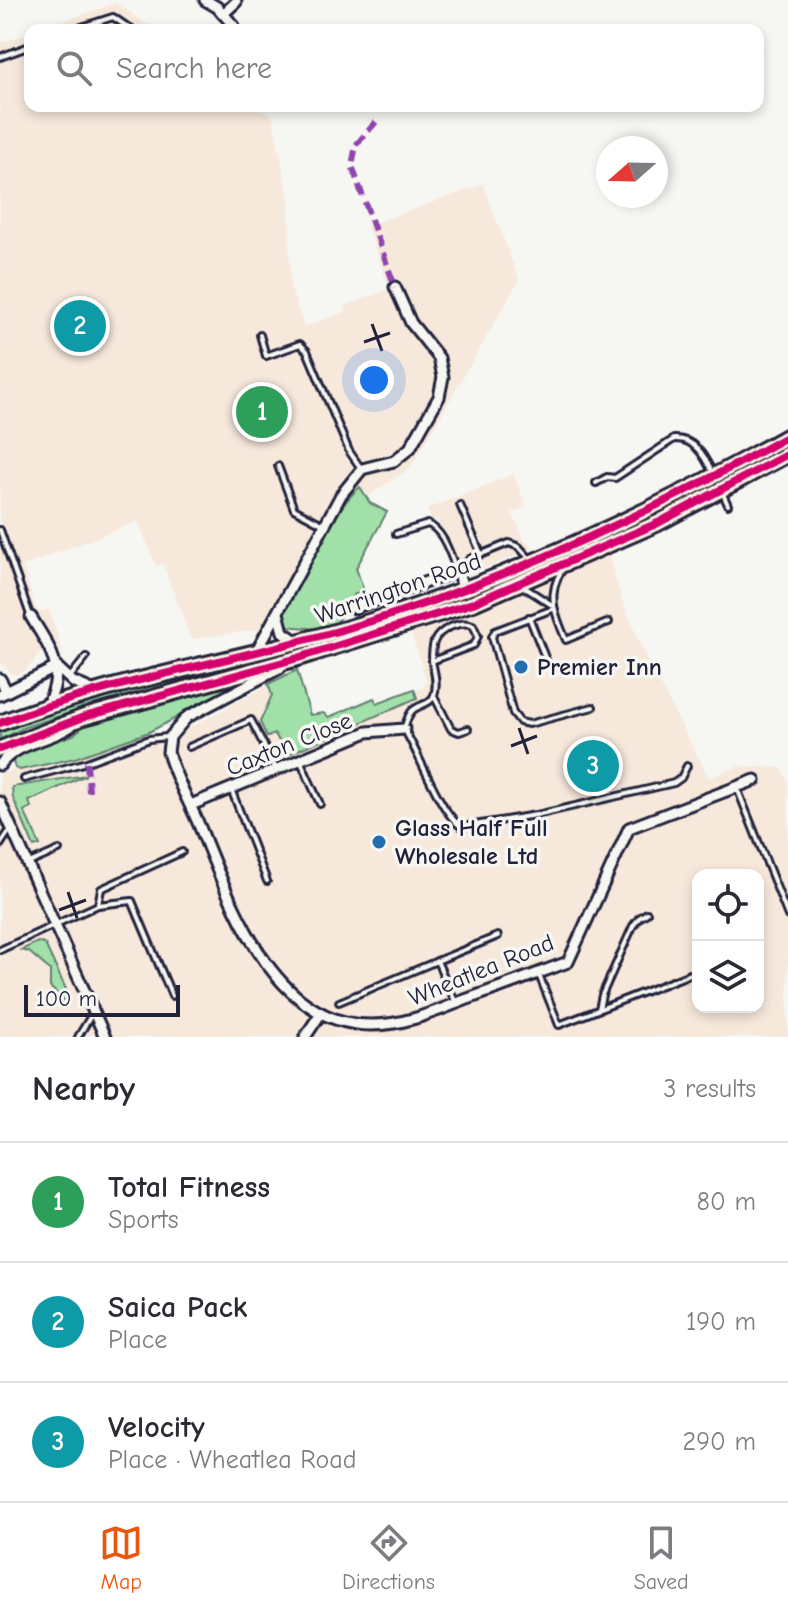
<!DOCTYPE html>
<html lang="en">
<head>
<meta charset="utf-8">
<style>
	:root { --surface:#fff; --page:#f7f7f7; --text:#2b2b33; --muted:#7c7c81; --line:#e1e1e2; --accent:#ea580c }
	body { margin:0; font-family:"Comic Neue",sans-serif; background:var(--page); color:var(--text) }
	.controls { position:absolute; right:24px; bottom:24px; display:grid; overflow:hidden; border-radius:16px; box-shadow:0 4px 12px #0003 }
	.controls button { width:72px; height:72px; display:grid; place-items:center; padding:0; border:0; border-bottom:2px solid var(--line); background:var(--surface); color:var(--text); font:40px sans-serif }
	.compass { position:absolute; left:596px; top:136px; width:72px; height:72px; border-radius:50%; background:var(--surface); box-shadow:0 4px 12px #0003; rotate:250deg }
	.scale { position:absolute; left:24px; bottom:20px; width:156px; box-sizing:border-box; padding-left:8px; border:4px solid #22223b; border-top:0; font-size:22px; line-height:28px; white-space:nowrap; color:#22223b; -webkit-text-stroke:6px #f6f6f2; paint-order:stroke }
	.you { position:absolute; left:374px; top:380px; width:28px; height:28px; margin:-20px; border:6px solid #fff; border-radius:50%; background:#1a73e8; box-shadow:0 0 0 12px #1a73e833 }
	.badge { display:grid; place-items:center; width:52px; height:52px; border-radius:50%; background:var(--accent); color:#fff; font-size:26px; font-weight:700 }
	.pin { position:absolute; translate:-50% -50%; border:4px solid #fff; box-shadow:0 2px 8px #0006 }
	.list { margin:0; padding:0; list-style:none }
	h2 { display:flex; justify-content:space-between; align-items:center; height:104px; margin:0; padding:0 32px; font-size:34px }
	h2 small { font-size:26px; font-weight:400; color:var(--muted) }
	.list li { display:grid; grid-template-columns:52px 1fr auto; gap:24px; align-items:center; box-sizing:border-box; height:120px; padding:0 32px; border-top:2px solid var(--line) }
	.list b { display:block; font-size:30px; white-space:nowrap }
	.list p { margin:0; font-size:26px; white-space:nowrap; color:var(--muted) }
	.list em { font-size:26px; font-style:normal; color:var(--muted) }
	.icon { flex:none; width:44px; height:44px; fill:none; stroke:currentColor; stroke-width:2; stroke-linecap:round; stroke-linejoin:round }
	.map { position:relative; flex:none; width:788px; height:1037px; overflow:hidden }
	.search { position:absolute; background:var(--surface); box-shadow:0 4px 12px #0003; left:24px; right:24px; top:24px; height:88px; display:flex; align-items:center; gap:20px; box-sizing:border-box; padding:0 28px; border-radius:16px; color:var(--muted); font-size:30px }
	.sheet { height:464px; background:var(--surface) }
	nav { display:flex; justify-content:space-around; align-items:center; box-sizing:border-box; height:112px; border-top:2px solid var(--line); background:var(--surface); font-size:22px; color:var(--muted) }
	nav a { display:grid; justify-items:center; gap:4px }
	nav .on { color:var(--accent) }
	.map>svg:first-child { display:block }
	.built { fill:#f7e8dc; fill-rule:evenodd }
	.green { fill:#a1e0a9; stroke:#628172; stroke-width:2 }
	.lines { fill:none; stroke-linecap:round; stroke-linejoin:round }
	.service-casing { stroke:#22223b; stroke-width:10 }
	.minor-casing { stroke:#22223b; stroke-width:15 }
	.trunk-casing { stroke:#22223b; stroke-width:20 }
	.service { stroke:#f6f6f2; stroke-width:4 }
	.minor { stroke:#f6f6f2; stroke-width:9 }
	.trunk { stroke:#f8deab; stroke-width:14 }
	.quiet { stroke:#8e44ad; stroke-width:6; stroke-dasharray:12 6; stroke-linecap:butt }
	.cycleway-casing { stroke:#f6f6f2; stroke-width:13 }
	.cycleway { stroke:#d6006c; stroke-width:8 }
	.ticks { fill:none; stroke:#22223b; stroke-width:3 }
	.poi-dot { fill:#1f6fb2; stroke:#f6f6f2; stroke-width:3 }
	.labels { text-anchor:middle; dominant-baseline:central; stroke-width:7; stroke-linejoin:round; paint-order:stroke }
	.street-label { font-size:24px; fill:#22223b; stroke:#f6f6f2 }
	.poi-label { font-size:24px; font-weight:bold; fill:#22223b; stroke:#f6f6f2; text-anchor:start }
</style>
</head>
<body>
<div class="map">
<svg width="788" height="1037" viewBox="0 0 788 1037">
	<rect width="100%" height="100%" fill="#f6f6f2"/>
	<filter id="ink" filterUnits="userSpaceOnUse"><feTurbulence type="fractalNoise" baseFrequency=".0125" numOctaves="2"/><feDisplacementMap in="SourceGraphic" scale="16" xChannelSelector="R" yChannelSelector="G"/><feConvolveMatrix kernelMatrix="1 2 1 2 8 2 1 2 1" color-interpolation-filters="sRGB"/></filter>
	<g filter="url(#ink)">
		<g class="built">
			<path d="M116 3 155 30H38Z"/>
			<path d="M30 33V106H246L268 113 273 119 289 199 290 286 304 327 346 311 344 306 390 289 367 226 483 184 519 280 414 462 409 469 366 497 360 488 285 626 191 639 163 564 156 566 138 521 23 566 37 612 49 609 62 651 39 654 27 670 14 675 0 662V43Z"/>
			<path d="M514 474 526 507 512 513 525 542 534 548 461 578 437 520H431L427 509Z"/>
			<path d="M608 552 622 601 647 660 709 778 739 766 782 768 788 782V1037H96L93 1033 90 1037H0V773L159 735 178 734 274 682 302 728 380 704 423 688 427 682 411 633 479 609ZM698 875H758V1007H698Z"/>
		</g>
		<g class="green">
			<path d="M360 487 370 503 387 512 356 568 364 591 353 595 336 624 319 629 285 626C285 620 284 613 286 607 293 581 340 503 360 487Z"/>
			<path d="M403 620 82 709 25 727 0 740V727L42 711Z"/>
			<path d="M297 670 310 715 323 713 329 717 374 698 377 703 414 689 417 698 289 754 277 749 273 751 272 748 280 743 275 734 267 737 260 722 272 695 268 684Z"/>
			<path d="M235 682 237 686 149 732 75 758 20 770 15 768 12 759 19 754 73 735 87 723Z"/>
			<path d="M86 775 29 801 31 807 24 811 40 845 34 847 13 798 12 787Z"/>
			<path d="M38 942 45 944 70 998 67 1003 50 987V970L29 952 21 950Z"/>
		</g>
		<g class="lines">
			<g class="service-casing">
				<g id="service">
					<path d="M72 30 113 17 132 30"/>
					<path d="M0 57 30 46"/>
					<path d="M260 335 266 356 300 344 307 351 349 451 360 467"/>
					<path d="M278 466 294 509 324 525"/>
					<path d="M596 483 607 477 615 478 674 439C694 438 704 455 712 472"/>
					<path d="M723 494 728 505"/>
					<path d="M460 505 481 554"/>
					<path d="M0 530 30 615"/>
					<path d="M396 534 428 524C444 531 450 555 457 571L470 559 509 543 519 547 531 560"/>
					<path d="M562 570C546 595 555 614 566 640L609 622"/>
					<path d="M524 587 552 605"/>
					<path d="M553 609 495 631 492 637 513 713 520 722 529 724 593 707"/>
					<path d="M529 617 548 665"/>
					<path d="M432 661 474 645 478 636 473 625C461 620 439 629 434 642 432 648 432 655 432 661 434 671 438 685 434 695 431 705 419 704 412 711 408 715 406 723 404 729 419 753 441 815 462 827L536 815 674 783 681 778 687 766"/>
					<path d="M70 677 86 657"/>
					<path d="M434 696 451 729 459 732 468 729"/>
					<path d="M189 747 251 720 276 769"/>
					<path d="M301 762 320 804"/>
					<path d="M24 779 87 762 149 739 167 737"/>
					<path d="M737 788 788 916"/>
					<path d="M231 789 267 881"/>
					<path d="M0 845 8 833"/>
					<path d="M29 863 59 850"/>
					<path d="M98 905 101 889 182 852"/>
					<path d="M0 950 98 905 132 901 172 996"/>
					<path d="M437 961 498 936"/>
					<path d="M539 975 559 1025 698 971"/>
					<path d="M339 1002 437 961 455 1001"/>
					<path d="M599 1009 602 995 633 926 639 918 647 913"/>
					<path d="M78 1037 92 1014"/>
				</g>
			</g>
			<g class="minor-casing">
				<g id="minor">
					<path d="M205 0 217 7 234 26"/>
					<path d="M223 14 236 2"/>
					<path d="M354 608 457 571 464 589"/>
					<path d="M278 613 283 632 296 641"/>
					<path d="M31 617C51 650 67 669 46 707"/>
					<path d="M255 654 341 495 362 469 394 461 410 448 439 397 443 377 439 358 411 323 395 287"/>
					<path d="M57 667 73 682 94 691"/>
					<path d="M280 668 187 717 170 737 168 752C175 778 189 801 199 825 230 900 272 1025 371 1025 405 1025 434 1012 465 1000 499 988 533 975 568 962L629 828 755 780"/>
					<path d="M0 679 7 692"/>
					<path d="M0 695 57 667"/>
					<path d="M0 765C15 743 50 741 71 726"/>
					<path d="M0 802 105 1037"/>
					<path d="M191 805 367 732 404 729"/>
					<path d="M305 1037 321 1013"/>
				</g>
			</g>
			<g class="trunk-casing">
				<g id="trunk">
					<path d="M0 723C111 680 231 662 345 629 500 584 647 515 788 436"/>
					<path d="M0 749 84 717 298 658 473 603 658 523 788 454"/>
				</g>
			</g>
			<use href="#service" class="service"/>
			<use href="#minor" class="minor"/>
			<use href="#trunk" class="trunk"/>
			<g class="quiet">
				<path d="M376 122 356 145 352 166 395 287"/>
				<path d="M87 762 89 792"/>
			</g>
			<g class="cycleway-casing">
				<g id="cycleway">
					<path d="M0 723C111 680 231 662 345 629 500 584 647 515 788 436"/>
					<path d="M0 749 84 717 298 658 473 603 658 523 788 454"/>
				</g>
			</g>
			<use href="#cycleway" class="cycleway"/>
		</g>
	</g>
	<path class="ticks" d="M372 324 382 351M364 342 390 333M519 728 528 754M511 746 537 736M68 892 77 918M59 910 86 900"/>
	<g class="poi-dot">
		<circle cx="521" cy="667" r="8"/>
		<circle cx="379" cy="842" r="8"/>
	</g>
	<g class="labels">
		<g class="street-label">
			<text transform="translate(398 588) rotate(-19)">Warrington Road</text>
			<text transform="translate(289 744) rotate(-22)">Caxton Close</text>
			<text transform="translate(481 970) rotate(-22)">Wheatlea Road</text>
		</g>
		<g class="poi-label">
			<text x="537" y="667">Premier Inn</text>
			<text x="395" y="828">Glass Half Full<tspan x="395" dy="28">Wholesale Ltd</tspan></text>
		</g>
	</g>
</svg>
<div class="controls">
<button><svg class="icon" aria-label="locate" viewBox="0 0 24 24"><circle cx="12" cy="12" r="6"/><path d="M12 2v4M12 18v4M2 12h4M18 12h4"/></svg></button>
<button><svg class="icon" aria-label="layers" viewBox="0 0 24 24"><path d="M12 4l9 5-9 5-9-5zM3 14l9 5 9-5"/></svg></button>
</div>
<svg class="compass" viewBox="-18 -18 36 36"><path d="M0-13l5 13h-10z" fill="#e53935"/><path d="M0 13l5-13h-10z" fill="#7c7c81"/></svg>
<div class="scale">100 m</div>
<div class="you"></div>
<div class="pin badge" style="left:262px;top:412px;background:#2e9e5b">1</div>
<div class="pin badge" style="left:80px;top:326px;background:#0f9aa8">2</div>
<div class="pin badge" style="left:593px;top:766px;background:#0f9aa8">3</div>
<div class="search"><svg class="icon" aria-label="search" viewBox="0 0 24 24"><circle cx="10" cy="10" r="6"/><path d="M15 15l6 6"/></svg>Search here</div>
</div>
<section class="sheet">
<h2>Nearby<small>3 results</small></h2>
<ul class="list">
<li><span class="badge" style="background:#2e9e5b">1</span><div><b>Total Fitness</b><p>Sports</p></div><em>80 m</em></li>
<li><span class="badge" style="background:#0f9aa8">2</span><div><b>Saica Pack</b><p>Place</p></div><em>190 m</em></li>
<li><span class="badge" style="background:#0f9aa8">3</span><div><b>Velocity</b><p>Place · Wheatlea Road</p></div><em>290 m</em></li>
</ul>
</section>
<nav>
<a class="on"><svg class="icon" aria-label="map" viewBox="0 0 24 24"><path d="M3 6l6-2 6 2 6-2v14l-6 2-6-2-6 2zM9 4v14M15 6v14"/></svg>Map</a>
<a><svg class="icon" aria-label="directions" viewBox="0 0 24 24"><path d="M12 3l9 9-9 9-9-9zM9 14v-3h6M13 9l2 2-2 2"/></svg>Directions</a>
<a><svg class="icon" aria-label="saved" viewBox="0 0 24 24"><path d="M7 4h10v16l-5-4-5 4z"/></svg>Saved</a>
</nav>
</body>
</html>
